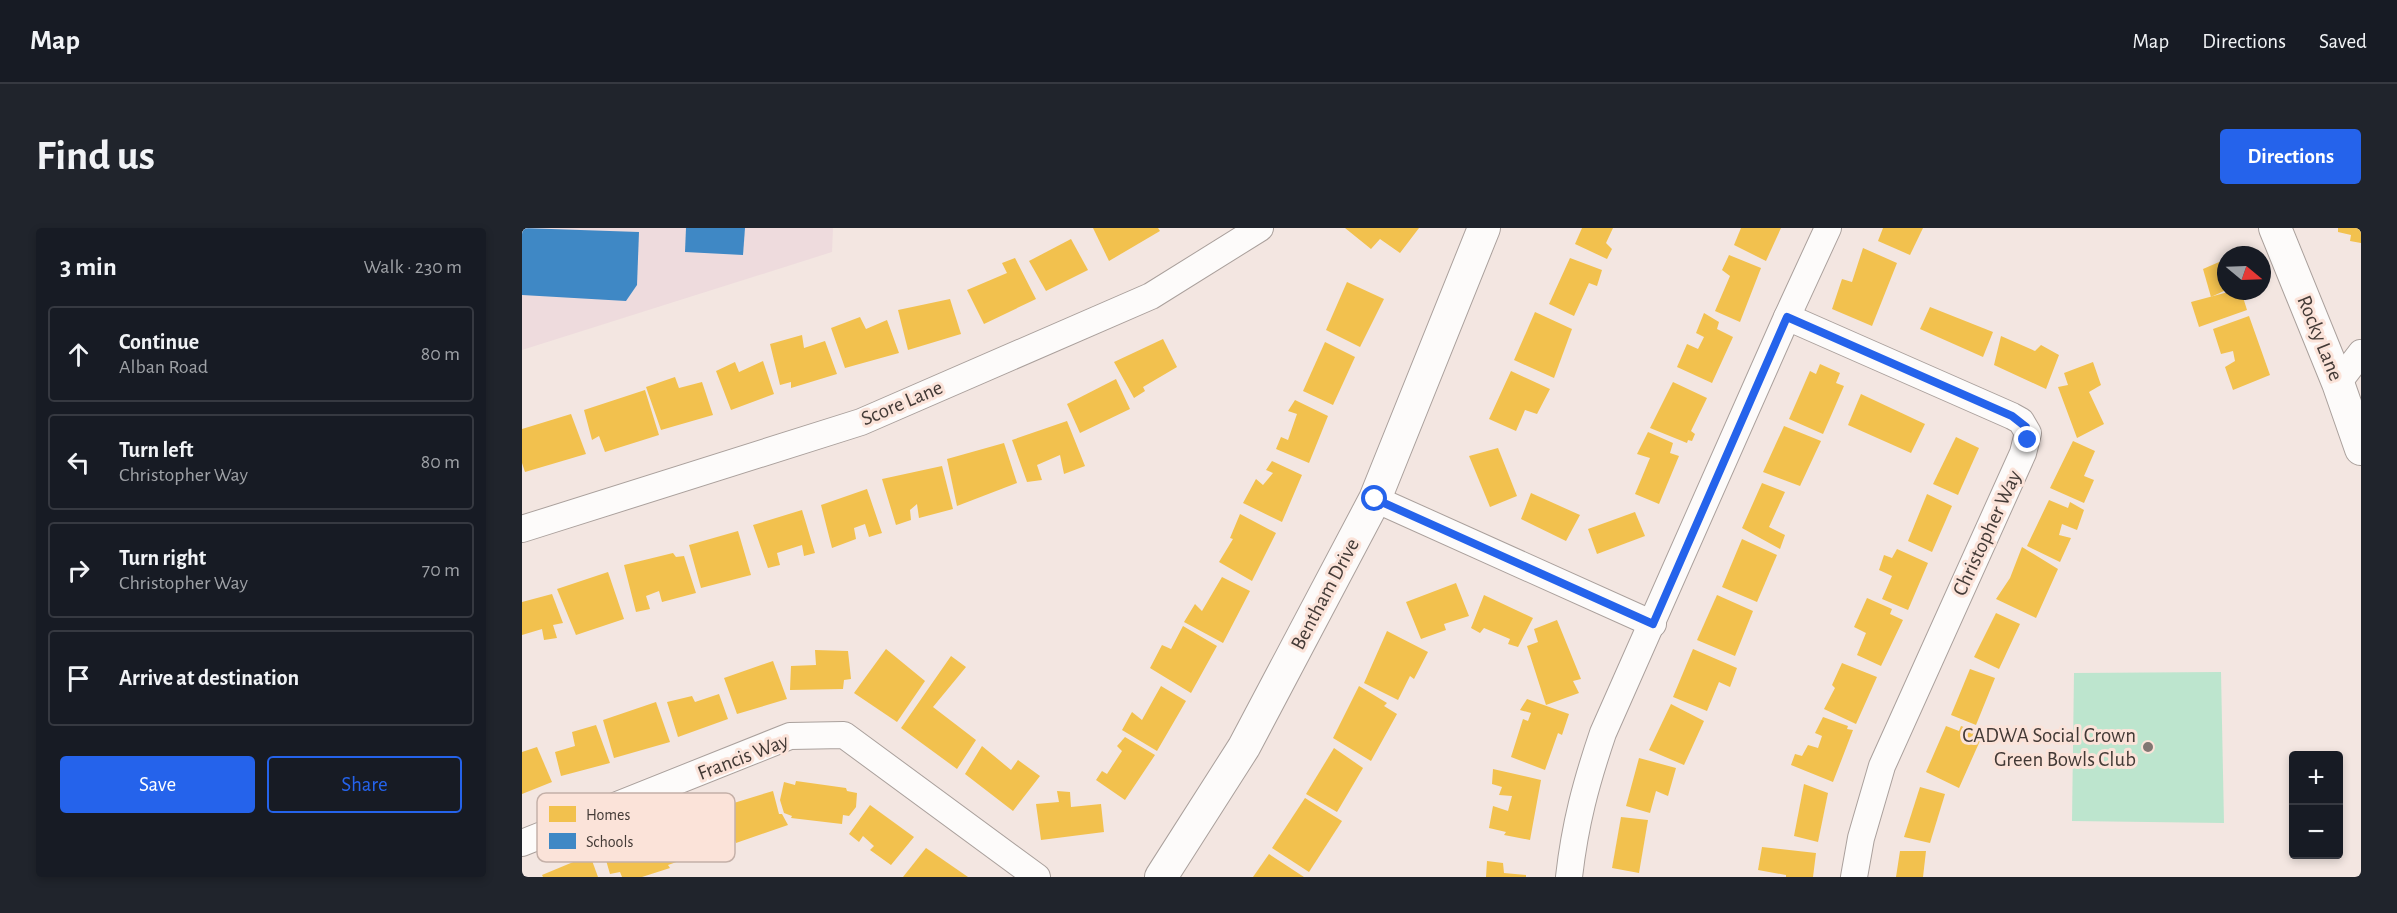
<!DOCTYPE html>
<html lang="en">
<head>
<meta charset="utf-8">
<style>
	:root { --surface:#171b24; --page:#20242c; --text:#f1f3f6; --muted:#9ea1a6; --line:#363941; --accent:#2563eb }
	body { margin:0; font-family:"Alegreya Sans",sans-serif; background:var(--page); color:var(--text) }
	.controls { position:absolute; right:18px; bottom:18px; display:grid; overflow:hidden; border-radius:6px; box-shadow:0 3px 9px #0003 }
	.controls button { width:54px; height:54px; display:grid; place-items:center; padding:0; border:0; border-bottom:2px solid var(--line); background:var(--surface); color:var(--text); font:30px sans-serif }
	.compass { position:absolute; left:1695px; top:18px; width:54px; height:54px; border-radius:50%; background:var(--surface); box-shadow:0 3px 9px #0003; rotate:109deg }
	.stop { position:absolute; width:18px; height:18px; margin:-14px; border:4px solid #2563eb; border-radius:50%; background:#fff }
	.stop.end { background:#2563eb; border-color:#fff; box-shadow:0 2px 6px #0008 }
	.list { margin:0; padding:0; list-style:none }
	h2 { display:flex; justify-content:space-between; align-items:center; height:78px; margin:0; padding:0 24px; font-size:26px }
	h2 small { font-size:20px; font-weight:400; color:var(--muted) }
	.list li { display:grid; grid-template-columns:39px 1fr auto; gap:18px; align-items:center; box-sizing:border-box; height:96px; margin:0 12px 12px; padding:0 12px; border:2px solid var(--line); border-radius:6px }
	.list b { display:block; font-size:22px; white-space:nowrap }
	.list p { margin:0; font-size:20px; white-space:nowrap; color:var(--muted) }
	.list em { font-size:20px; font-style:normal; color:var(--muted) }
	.actions { display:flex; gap:12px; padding:18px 24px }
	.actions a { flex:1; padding:14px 0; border:2px solid var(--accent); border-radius:6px; text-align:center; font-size:21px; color:var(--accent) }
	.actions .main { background:var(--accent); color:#fff }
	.icon { flex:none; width:33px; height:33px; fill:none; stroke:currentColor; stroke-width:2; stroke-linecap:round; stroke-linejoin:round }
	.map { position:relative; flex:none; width:1839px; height:649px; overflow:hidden; border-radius:6px }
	header { display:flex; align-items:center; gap:36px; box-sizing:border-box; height:84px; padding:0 30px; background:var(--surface); border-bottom:2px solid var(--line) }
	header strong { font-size:28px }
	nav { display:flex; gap:33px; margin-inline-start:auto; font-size:21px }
	.intro { display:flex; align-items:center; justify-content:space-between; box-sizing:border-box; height:144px; padding:0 36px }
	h1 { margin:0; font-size:42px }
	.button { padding:15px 27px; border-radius:6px; background:var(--accent); color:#fff; font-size:21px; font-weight:700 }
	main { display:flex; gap:36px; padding:0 36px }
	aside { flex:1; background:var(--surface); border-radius:6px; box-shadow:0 3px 9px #0003 }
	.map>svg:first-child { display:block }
	.education { fill:#eedbdd }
	.green { fill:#bde5ce }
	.homes { fill:#f2c14e }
	.schools { fill:#3f88c5 }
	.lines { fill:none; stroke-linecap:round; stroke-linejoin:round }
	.minor-casing { stroke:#aaa09c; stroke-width:28 }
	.tertiary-casing { stroke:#aaa09c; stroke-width:34 }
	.minor { stroke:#fdfbfa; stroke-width:26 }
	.tertiary { stroke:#fdfbfa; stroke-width:32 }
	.route { stroke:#2563eb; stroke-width:8 }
	.poi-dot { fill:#817672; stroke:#fbe3d9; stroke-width:2 }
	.labels { text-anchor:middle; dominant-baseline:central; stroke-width:6; stroke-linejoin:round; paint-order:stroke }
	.street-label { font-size:21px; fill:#433a36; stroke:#fbe3d9 }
	.poi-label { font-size:21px; fill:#433a36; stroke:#fbe3d9; text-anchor:end }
	.key { fill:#fbe3d9; stroke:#c4b0a8; stroke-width:1.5 }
	.key-label { font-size:16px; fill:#433a36 }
</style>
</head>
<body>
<header>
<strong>Map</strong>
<nav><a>Map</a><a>Directions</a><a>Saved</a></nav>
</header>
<div class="intro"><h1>Find us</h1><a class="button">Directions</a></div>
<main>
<aside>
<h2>3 min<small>Walk · 230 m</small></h2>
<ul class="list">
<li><svg class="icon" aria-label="ahead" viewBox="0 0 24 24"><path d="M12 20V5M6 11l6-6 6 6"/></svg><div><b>Continue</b><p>Alban Road</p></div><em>80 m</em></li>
<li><svg class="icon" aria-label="left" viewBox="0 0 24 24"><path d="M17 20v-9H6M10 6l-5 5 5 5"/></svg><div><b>Turn left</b><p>Christopher Way</p></div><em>80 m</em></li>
<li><svg class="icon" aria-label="right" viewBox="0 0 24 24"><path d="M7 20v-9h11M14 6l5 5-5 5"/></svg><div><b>Turn right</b><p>Christopher Way</p></div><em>70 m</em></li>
<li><svg class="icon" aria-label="arrive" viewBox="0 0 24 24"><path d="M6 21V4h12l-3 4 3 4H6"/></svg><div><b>Arrive at destination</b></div></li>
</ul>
<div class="actions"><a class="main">Save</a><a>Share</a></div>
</aside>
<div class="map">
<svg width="1839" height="649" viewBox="0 0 1839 649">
	<rect width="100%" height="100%" fill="#f3e6e1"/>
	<path class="education" d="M0 0H311L310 24 0 122Z"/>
	<path class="green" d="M1699 444 1702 595 1550 593 1552 445Z"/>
	<g class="homes">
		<path d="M571 0H636L638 3 587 33Z"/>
		<path d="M823 0H897L878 25 858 11 849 21Z"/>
		<path d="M1060 0H1091L1084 15 1090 21 1085 31 1053 16Z"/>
		<path d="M1219 0H1259L1244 33 1212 17Z"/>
		<path d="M1361 0H1401L1388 27 1356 13Z"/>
		<path d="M1816 0H1839V15L1828 13 1829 7 1816 4Z"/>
		<path d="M549 11 566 42 524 63 507 33Z"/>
		<path d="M1341 20 1375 35 1350 98 1310 81 1320 51 1330 54Z"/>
		<path d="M1207 27 1239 40 1218 94 1193 83 1208 48 1200 42Z"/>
		<path d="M493 30 514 71 462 96 445 62 485 45 480 35Z"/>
		<path d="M1048 30 1080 42 1075 58 1067 55 1052 88 1027 76Z"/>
		<path d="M1704 31V62L1689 69 1681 41Z"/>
		<path d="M825 54 862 71 838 119 804 102Z"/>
		<path d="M1710 63H1719L1725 82 1677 99 1669 74Z"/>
		<path d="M428 71 439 106 386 122 376 82Z"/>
		<path d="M1408 79 1471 104 1461 129 1398 101Z"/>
		<path d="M1013 84 1050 101 1032 150 992 132Z"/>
		<path d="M1182 85 1197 94 1195 101 1211 109 1190 155 1155 139 1165 116 1176 121 1182 109 1174 105Z"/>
		<path d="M1727 88 1748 147 1711 162 1703 139 1713 133 1711 123 1699 126 1691 101Z"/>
		<path d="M338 89 344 101 365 92 377 125 323 140 309 100Z"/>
		<path d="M280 107 282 120 303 113 315 146 269 160V154L258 157 248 116Z"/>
		<path d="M1479 108 1513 123 1519 117 1537 127 1524 161 1472 137Z"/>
		<path d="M641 111 655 139 621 159 623 163 612 170 592 134Z"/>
		<path d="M803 114 833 129 811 177 781 163Z"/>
		<path d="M241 133 252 166 209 182 194 143 213 134 217 144Z"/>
		<path d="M1571 134 1579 157 1567 164 1582 196 1555 210 1536 159 1546 157 1542 145Z"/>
		<path d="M1298 136 1318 145 1314 155 1322 158 1301 206 1267 191 1288 143 1294 146Z"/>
		<path d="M989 143 1028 161 1015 186 1003 182 994 203 967 191Z"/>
		<path d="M153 149 157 160 180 154 191 187 139 202 124 159Z"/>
		<path d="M594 151 608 181 558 205 545 176Z"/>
		<path d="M1151 154 1185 170 1169 203 1173 206 1170 213 1166 212 1165 215 1128 200Z"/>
		<path d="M123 162 137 207 83 224 77 208 70 212 62 182Z"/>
		<path d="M1339 166 1403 196 1389 225 1326 197Z"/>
		<path d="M773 172 806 188 787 235 754 221 759 209 766 212 775 186 766 183Z"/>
		<path d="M49 186 64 226 3 244 0 235V201Z"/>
		<path d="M545 193 563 238 542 246 538 227 515 237 520 252 505 254 490 212Z"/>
		<path d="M1262 198 1299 213 1278 258 1241 244Z"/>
		<path d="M1126 204 1151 215 1148 225 1157 228 1137 276 1113 266 1128 230 1115 226Z"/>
		<path d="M1434 209 1457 220 1436 267 1411 256Z"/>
		<path d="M1551 213 1573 223 1562 248 1572 252 1562 275 1528 260Z"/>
		<path d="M482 215 495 255 435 278 425 231Z"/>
		<path d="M976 220 995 268 968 279 947 228Z"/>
		<path d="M750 233 780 247 760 294 721 275 734 251 741 257 751 245 744 242Z"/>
		<path d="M420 238 431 281 397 290 395 276 388 282 389 292 374 297 360 251Z"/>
		<path d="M1240 255 1263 264 1247 299 1263 307 1258 321 1220 300Z"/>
		<path d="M345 261 360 305 347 309 343 296 332 300 334 311 310 320 299 277Z"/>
		<path d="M1009 265 1058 287 1044 313 999 291Z"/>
		<path d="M1405 266 1430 278 1410 324 1386 313Z"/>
		<path d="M1527 272 1546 280 1548 274 1562 282 1555 302 1540 296 1537 307 1549 310 1538 334 1505 318Z"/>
		<path d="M280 282 293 325 282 328 280 317 255 325 258 337 246 340 231 297Z"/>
		<path d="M1113 284 1123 308 1075 326 1066 301Z"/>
		<path d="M718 286 754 305 730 353 697 334 711 311 708 310Z"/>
		<path d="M216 303 229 347 179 360 167 317Z"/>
		<path d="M1220 311 1255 327 1235 374 1200 359Z"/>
		<path d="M1500 319 1536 341 1514 390 1474 371 1488 350Z"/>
		<path d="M1375 321 1406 335 1386 382 1360 371 1370 348 1357 342 1362 327 1370 330Z"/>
		<path d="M151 325 154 329 162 328 174 365 140 374 137 363 124 368 128 381 114 384 102 337Z"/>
		<path d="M86 344 102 391 54 407 35 361Z"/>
		<path d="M700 349 728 363 701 415 662 394 673 376 680 383Z"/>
		<path d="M934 355 947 388 922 396 924 402 899 411 884 374Z"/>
		<path d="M30 366 41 395 31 397 35 410 22 412 20 401 0 407V374Z"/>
		<path d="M962 367 1011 390 996 419 986 416 988 411 962 400 958 405 949 400Z"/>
		<path d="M1195 367 1231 383 1213 428 1175 412Z"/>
		<path d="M1345 370 1370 381 1368 386 1381 392 1359 438 1335 427 1344 405 1332 399Z"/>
		<path d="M1474 385 1498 396 1477 441 1452 429Z"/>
		<path d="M1035 392 1059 451 1051 453 1057 465 1024 477 1005 418 1016 414 1012 401Z"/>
		<path d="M661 398 695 418 669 465 628 440 640 417 649 421Z"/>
		<path d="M865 403 906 424 892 451 888 448 876 472 842 455Z"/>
		<path d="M364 421 403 453 375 494 332 465Z"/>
		<path d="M1171 421 1215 440 1208 459 1197 454 1185 483 1151 469Z"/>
		<path d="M293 422 326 423 329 451 322 452 321 461 268 462 269 438 294 437Z"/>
		<path d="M429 428 444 439 411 479 454 512 435 541 379 500Z"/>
		<path d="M251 433 265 471 215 486 202 450Z"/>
		<path d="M1320 435 1355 449 1334 496 1302 481 1313 460 1310 457Z"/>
		<path d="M1448 441 1473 450 1454 497 1429 487Z"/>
		<path d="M639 458 664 473 635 523 600 502 610 484 620 492Z"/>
		<path d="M837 458 865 475 862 478 875 486 849 533 811 510Z"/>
		<path d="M197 466 206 491 156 509 145 474 170 468 173 474Z"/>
		<path d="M1005 471 1047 486 1040 507 1036 505 1023 542 989 529 1001 491 1006 493 1009 485 998 482Z"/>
		<path d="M134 474 148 514 92 530 81 492Z"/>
		<path d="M1149 476 1182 493 1162 537 1127 522Z"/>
		<path d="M1301 489 1326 498 1325 501 1331 502 1311 554 1269 537 1273 526 1280 528 1286 517 1296 520 1300 508 1293 505Z"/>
		<path d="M74 497 88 535 39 548 33 524 53 518 50 504Z"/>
		<path d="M1424 498 1437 503 1439 498 1461 506 1437 560 1404 544Z"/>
		<path d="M603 509 633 527 603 572 574 552 580 543 585 546 600 523 595 518Z"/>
		<path d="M460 518 489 542 496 532 518 548 491 583 443 546Z"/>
		<path d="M15 519 30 554 0 566V524Z"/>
		<path d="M812 520 841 540 815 584 784 566Z"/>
		<path d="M1117 530 1154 540 1146 568 1134 563 1128 585 1104 578Z"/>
		<path d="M971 541 1019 552 1008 612 982 607 984 604 967 600 971 578 986 583 990 568 977 567 980 559 970 556Z"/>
		<path d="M274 553 324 560 325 563 335 565 334 579 327 588 321 587 320 596 269 590 270 588 262 585 258 572 262 554 273 557Z"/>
		<path d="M1282 556 1306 565 1296 614 1272 608Z"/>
		<path d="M1398 559 1423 566 1408 615 1382 609Z"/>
		<path d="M251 563 257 586H260L266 597 214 615 202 578Z"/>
		<path d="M535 563 548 564 549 579 579 576 582 604 519 612 514 576 537 574Z"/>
		<path d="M783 570 820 593 787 644 750 620Z"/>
		<path d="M348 577 392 609 369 637 348 622 352 618 341 608 337 614 327 606Z"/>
		<path d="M189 583 196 605 203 604 209 619 179 630 177 626 146 637 148 640 120 649H100L98 644 88 646 81 622Z"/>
		<path d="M1099 589 1126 592 1117 645 1090 640Z"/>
		<path d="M1240 619 1294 625 1291 649H1264V647L1236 642Z"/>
		<path d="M404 620 446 649H381Z"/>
		<path d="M1378 623H1404L1401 649H1374Z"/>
		<path d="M747 626 782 649H731Z"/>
		<path d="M68 627 76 649H21L20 647Z"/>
		<path d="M965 633 981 635 982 645 1004 647V649H964Z"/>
	</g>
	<g class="schools">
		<path d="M0 0 117 4 115 57 104 73 0 67Z"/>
		<path d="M164 0H223L221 27 163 24Z"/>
	</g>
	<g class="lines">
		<g class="minor-casing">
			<g id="minor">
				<path d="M1265 89 1306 0"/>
				<path d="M1816 155 1839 125"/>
				<path d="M853 271 1131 396"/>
				<path d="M0 301 339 194 629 68 738 0"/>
				<path d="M0 615 268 508 322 507 515 649"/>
				<path d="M1047 649C1053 596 1064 555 1081 505L1265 89 1490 188 1499 193 1506 205 1501 225 1360 538 1339 610 1332 649"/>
			</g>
		</g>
		<g class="tertiary-casing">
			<g id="tertiary">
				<path d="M1753 0 1816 155 1839 221"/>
				<path d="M639 649 722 519 853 271 962 0"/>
			</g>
		</g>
		<use href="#minor" class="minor"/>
		<use href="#tertiary" class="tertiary"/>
	</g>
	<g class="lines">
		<path class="route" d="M853 271 1131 396 1265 89 1490 188 1504 199 1506 212"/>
	</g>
	<circle class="poi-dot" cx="1626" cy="519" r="6"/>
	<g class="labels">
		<g class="street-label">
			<text transform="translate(1798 110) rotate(68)">Rocky Lane</text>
			<text transform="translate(380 175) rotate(-23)">Score Lane</text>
			<text transform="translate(1465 305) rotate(-65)">Christopher Way</text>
			<text transform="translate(803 366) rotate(-62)">Bentham Drive</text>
			<text transform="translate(221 529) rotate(-21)">Francis Way</text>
		</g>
		<g class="poi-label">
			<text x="1614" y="507">CADWA Social Crown<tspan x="1614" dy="24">Green Bowls Club</tspan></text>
		</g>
	</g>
	<rect x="15" y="565" width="198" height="69" rx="9" class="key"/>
	<rect x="27" y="578" width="27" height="16" fill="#f2c14e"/>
	<rect x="27" y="605" width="27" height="16" fill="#3f88c5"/>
	<g class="key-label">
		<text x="64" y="592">Homes</text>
		<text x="64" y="619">Schools</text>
	</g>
</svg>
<div class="controls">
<button>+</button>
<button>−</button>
</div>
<svg class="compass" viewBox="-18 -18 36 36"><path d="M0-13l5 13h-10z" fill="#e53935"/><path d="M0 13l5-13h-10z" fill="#9ea1a6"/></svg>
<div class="stop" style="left:853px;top:271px"></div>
<div class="stop end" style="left:1506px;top:212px"></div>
</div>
</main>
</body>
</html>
